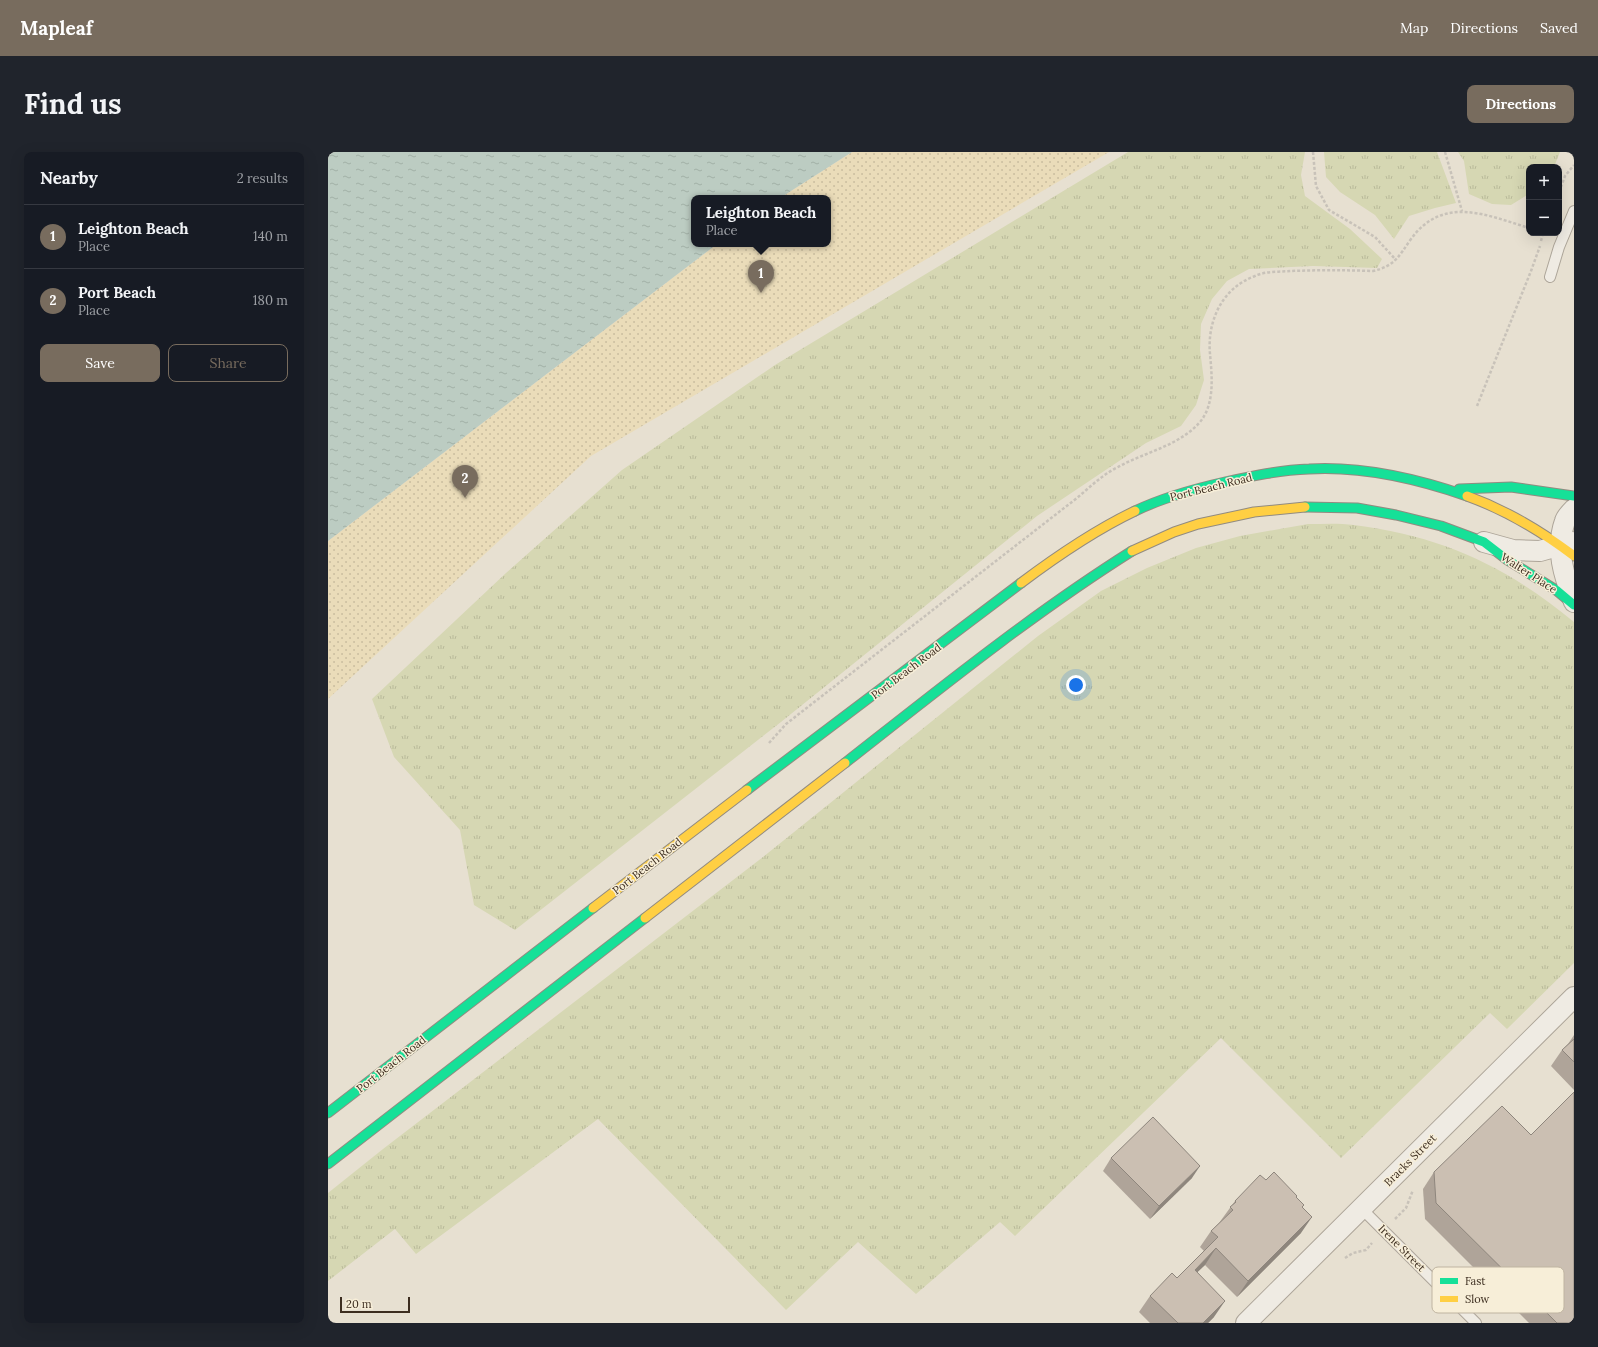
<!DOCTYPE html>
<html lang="en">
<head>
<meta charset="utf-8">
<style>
	:root { --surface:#171b24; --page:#20242c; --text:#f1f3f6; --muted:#9ea1a6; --line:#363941; --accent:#786c5e }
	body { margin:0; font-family:Lora,serif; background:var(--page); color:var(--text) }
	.controls { position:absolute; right:12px; top:12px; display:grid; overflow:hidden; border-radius:8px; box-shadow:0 4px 16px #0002 }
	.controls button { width:36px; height:36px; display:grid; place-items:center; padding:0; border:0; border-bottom:1px solid var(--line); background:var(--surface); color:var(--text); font:20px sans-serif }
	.scale { position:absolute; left:12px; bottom:10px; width:70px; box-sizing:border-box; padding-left:4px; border:2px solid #3d2e20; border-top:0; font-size:11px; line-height:14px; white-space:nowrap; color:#3d2e20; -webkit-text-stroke:3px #f7eed8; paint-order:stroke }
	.you { position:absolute; left:748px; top:533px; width:14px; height:14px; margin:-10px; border:3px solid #fff; border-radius:50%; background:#1a73e8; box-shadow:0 0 0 6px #1a73e833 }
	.badge { display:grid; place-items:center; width:26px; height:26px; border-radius:50%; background:var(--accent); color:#fff; font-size:13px; font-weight:700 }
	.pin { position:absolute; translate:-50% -33px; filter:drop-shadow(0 1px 2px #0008) }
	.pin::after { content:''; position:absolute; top:21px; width:14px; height:12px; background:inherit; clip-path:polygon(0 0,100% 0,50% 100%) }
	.popup { position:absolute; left:363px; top:43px; width:140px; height:52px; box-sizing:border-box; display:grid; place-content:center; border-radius:8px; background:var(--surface); filter:drop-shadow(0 1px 3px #0005); font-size:13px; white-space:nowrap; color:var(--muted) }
	.popup b { font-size:15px; color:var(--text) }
	.popup::after { content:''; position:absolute; left:50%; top:100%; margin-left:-8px; border:8px solid transparent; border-top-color:var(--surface) }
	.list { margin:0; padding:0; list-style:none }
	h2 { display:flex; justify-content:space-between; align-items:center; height:52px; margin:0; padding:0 16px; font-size:17px }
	h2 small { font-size:13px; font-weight:400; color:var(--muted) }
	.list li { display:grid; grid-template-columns:26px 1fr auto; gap:12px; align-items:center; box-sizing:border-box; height:64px; padding:0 16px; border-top:1px solid var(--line) }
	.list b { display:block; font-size:15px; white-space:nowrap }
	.list p { margin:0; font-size:13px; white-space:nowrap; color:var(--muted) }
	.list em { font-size:13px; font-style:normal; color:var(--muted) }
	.actions { display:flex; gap:8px; padding:12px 16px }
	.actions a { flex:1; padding:9px 0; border:1px solid var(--accent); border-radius:8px; text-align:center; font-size:14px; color:var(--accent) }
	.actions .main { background:var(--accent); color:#fff }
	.map { position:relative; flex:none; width:1246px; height:1171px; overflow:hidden; border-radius:8px }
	header { display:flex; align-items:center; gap:24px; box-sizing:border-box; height:56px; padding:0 20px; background:var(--accent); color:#fff }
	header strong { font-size:19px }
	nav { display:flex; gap:22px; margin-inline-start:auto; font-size:14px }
	.intro { display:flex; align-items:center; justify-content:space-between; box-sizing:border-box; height:96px; padding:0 24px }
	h1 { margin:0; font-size:28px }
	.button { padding:10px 18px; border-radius:8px; background:var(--accent); color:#fff; font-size:14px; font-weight:700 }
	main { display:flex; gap:24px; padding:0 24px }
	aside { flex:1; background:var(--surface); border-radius:8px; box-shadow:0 4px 16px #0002 }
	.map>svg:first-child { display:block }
	.grass { fill:url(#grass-tufts) }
	.sand { fill:url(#sand-dots) }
	.water { fill:url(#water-ripples) }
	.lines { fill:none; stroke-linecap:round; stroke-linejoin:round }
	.lane-casing { stroke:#ada599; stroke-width:12 }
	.street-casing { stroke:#ada599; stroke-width:22 }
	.fast-casing { stroke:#928b80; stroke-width:11 }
	.slow-casing { stroke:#928b80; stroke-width:11 }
	.path { stroke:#c8c2b9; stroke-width:2.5; stroke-dasharray:3 2; stroke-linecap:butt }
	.lane { stroke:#efebe3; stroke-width:10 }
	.street { stroke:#efebe3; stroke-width:20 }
	.fast { stroke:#16e098; stroke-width:9 }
	.slow { stroke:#ffcf43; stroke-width:9 }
	.wall { fill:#afa499 }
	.shaded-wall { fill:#8e867d }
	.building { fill:#cbbfb2; stroke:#8e867d }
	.labels { text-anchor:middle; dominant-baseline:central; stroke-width:3; stroke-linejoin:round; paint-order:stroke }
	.street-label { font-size:11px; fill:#3d2e20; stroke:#f7eed8 }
	.key { fill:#f7eed8; stroke:#bfb4a1; stroke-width:1 }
	.key-label { font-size:11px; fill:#3d2e20 }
</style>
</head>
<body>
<header>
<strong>Mapleaf</strong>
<nav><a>Map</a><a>Directions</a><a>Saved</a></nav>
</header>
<div class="intro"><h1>Find us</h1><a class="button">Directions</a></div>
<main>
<aside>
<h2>Nearby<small>2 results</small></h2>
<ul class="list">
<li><span class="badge">1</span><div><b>Leighton Beach</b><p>Place</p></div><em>140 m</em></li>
<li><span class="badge">2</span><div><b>Port Beach</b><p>Place</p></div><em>180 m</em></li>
</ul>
<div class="actions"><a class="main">Save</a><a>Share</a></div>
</aside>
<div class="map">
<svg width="1246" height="1171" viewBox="0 0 1246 1171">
	<defs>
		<pattern id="grass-tufts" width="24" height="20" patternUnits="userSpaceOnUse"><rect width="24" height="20" fill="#d6d7b3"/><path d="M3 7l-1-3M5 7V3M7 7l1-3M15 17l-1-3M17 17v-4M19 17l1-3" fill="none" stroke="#b9b99a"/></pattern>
		<pattern id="sand-dots" width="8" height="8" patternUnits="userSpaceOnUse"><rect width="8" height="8" fill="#eadcb9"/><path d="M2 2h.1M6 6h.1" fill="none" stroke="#cabd9f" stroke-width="1.8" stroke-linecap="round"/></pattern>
		<pattern id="water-ripples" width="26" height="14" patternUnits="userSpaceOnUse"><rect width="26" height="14" fill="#bcccc2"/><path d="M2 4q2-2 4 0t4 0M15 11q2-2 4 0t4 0" fill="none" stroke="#a2b0a6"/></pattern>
	</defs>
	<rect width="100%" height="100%" fill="#e7e0d1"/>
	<g class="grass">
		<path d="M800 0H977L973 23 977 44 1022 77 1054 107 1049 116 985 114 921 117 899 129 884 147 873 172 872 198 876 228 868 253 853 274 818 291 709 364 453 570 187 778 146 753 132 678 66 605 44 547 178 421 294 318 447 213Z"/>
		<path d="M996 0H1109L1128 51 1107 56 1081 64 1066 87 1047 63 1012 40 998 25Z"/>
		<path d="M1130 0H1232L1226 15H1201V42L1183 53 1164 52 1141 42 1136 9Z"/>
		<path d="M980 372C995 372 1011 371 1026 373 1114 384 1178 414 1246 470V811L1179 877 1162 861 1013 1006 893 886 687 1084 672 1070 588 1142 530 1090 458 1158 270 967 88 1102 67 1077 0 1129V1041L55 997 435 705 710 484 773 439 819 416 868 396 912 384Z"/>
	</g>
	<path class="sand" d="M524 0H781L263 304 0 547V389L389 92H500V46H452Z"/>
	<path class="water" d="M0 0H524L452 46H366V92H389L0 389Z"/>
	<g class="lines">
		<g class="lane-casing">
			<g id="lane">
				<path d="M1222 125 1231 95 1246 59"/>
				<path d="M1033 1056 1148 1171"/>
			</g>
		</g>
		<g class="street-casing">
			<g id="street">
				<path d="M1246 357C1243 360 1238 365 1237 369 1227 397 1236 424 1246 450"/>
				<path d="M1156 390 1185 398 1212 399 1244 390"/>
				<path d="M918 1171 1246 845"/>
			</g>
		</g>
		<g class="fast-casing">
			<g id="fast">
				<path d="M1131 337 1183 335 1246 344"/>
				<path d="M977 355 1029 356 1068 363 1113 374 1156 390 1178 407 1228 438 1246 453"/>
				<path d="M807 359C836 345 866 337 897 330 924 324 952 318 981 317 1032 314 1090 327 1139 344"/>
				<path d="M517 611C610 538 704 462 804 399"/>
				<path d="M419 638 693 431"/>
				<path d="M0 961 265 756"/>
				<path d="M0 1012 317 766"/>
			</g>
		</g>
		<g class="slow-casing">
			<g id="slow">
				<path d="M1139 344C1178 358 1213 379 1246 404"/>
				<path d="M804 399 846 380 870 372 926 360 977 355"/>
				<path d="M693 431C729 404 767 378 807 359"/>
				<path d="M265 756 419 638"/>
				<path d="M317 766 517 611"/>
			</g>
		</g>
		<g class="path">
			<path d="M985 0 988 34 1001 58 1047 85 1068 108"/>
			<path d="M1117 0 1134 59"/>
			<path d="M1231 40 1237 24 1246 13"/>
			<path d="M1213 89 1215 81"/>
			<path d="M1149 254 1203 119 1212 94"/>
			<path d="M441 591 458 572 749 346C762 335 774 323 790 315 817 300 851 294 872 270 887 252 884 224 882 202 879 169 894 136 927 124 937 119 951 120 963 119 990 118 1017 118 1045 119 1067 114 1071 104 1083 87 1115 43 1159 63 1201 76"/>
			<path d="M1067 1067 1078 1056 1085 1038"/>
			<path d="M1017 1106 1025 1101 1038 1098 1044 1091"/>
		</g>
		<use href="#lane" class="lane"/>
		<use href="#street" class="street"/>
		<use href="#fast" class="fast"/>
		<use href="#slow" class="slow"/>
	</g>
	<g class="wall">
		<path d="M1246 883V938L1223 914 1234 898 1240 892Z"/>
		<path d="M1203 983 1246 1171H1201L1097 1067 1095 1037 1106 1020Z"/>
		<path d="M783 1006 864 1026 822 1067 775 1019Z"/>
		<path d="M938 1028 968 1045 976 1053 974 1055 973 1081 909 1145 877 1113 869 1120 886 1165 880 1171H822L811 1160 822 1144 849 1126 876 1099 872 1095 883 1079 891 1071 907 1049Z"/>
	</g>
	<g class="shaded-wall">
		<path d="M872 1014 864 1026 822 1067 831 1054Z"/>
		<path d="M984 1065 973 1081 909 1145 920 1129Z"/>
		<path d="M888 1096 877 1113 855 1134 867 1118Z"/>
		<path d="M897 1149 886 1165 880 1171H875Z"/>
	</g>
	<g class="building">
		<path d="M1246 887V910L1234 898Z"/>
		<path d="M1246 940V1171H1229L1108 1051 1106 1020 1174 954 1203 983Z"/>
		<path d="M825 965 872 1014 831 1054 783 1006Z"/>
		<path d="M946 1020 969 1044 968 1045 976 1053 974 1055 984 1065 920 1129 888 1096 867 1118 897 1149 875 1171H850L822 1144 844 1121 849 1126 890 1085 883 1079 905 1058 902 1055 908 1050 907 1049 932 1023 938 1028Z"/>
	</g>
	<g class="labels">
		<g class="street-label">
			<text transform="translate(883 335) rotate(-14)">Port Beach Road</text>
			<text transform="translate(1201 421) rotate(33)">Walter Place</text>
			<text transform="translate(578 519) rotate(-37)">Port Beach Road</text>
			<text transform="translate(319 714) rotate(-38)">Port Beach Road</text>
			<text transform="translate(63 912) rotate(-38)">Port Beach Road</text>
			<text transform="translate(1082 1008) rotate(-45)">Bracks Street</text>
			<text transform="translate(1074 1096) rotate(45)">Irene Street</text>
		</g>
	</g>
	<rect x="1104" y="1115" width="132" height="46" rx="6" class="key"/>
	<rect x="1112" y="1126" width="18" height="6" fill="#16e098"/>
	<rect x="1112" y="1144" width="18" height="6" fill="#ffcf43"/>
	<g class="key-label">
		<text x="1137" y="1133">Fast</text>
		<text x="1137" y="1151">Slow</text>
	</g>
</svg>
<div class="controls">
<button>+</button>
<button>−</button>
</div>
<div class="scale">20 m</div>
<div class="you"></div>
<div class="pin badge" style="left:433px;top:141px">1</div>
<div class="popup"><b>Leighton Beach</b>Place</div>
<div class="pin badge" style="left:137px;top:346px">2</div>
</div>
</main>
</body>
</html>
